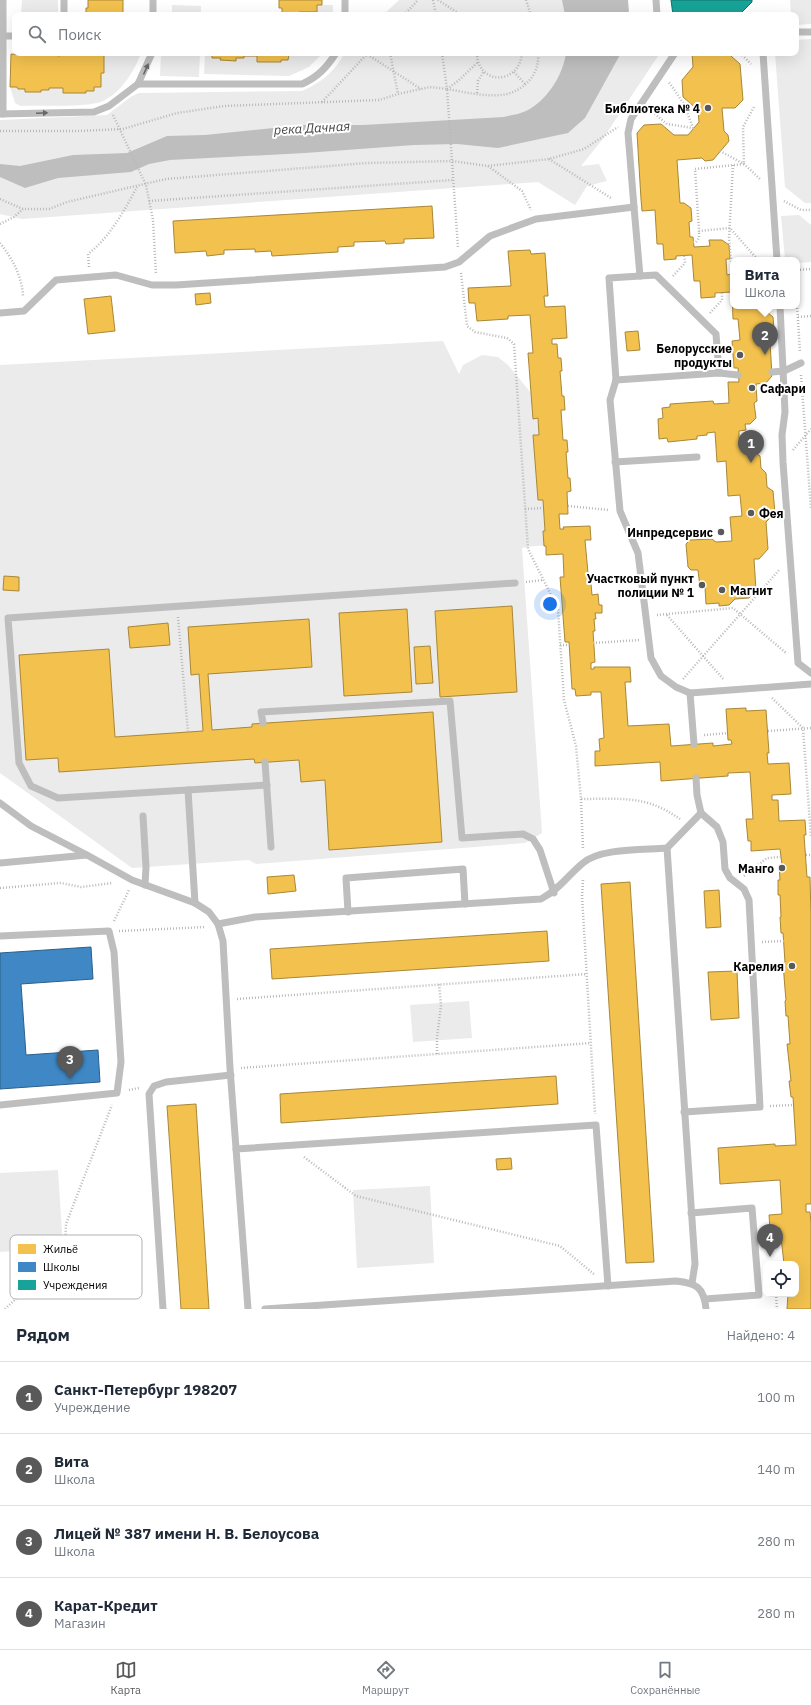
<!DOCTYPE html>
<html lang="ru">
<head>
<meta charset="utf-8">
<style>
	:root { --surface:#fff; --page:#f6f6f7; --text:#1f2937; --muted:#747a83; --line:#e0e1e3; --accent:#595959 }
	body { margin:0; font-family:"IBM Plex Sans",sans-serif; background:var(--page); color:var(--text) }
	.controls { position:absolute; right:12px; bottom:12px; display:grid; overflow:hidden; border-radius:8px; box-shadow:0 4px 16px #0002 }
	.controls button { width:36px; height:36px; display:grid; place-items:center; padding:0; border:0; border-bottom:1px solid var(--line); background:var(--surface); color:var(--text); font:20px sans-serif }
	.you { position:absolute; left:550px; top:604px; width:14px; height:14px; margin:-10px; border:3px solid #fff; border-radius:50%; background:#1a73e8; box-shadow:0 0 0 6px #1a73e833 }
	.badge { display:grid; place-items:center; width:26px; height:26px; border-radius:50%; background:var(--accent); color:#fff; font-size:13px; font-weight:700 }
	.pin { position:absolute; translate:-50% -33px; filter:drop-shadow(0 1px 2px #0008) }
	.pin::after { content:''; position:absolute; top:21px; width:14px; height:12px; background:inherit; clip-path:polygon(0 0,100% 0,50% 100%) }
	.popup { position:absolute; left:730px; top:257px; width:70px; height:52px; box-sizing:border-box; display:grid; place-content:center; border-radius:8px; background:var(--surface); filter:drop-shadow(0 1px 3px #0005); font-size:13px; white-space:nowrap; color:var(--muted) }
	.popup b { font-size:15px; color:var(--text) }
	.popup::after { content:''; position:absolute; left:50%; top:100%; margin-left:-8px; border:8px solid transparent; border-top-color:var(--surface) }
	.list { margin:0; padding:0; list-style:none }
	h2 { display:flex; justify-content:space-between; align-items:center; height:52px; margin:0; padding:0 16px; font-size:17px }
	h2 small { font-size:13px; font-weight:400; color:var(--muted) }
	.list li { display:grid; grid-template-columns:26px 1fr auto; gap:12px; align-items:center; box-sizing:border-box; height:72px; padding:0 16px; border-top:1px solid var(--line) }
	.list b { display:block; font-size:15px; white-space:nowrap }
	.list p { margin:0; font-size:13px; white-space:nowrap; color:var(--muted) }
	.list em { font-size:13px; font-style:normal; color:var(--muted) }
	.icon { flex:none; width:22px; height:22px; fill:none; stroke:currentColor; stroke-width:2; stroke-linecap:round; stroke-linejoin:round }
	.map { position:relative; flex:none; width:811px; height:1309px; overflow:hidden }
	.search { position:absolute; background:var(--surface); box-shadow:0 4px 16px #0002; left:12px; right:12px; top:12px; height:44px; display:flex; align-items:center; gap:10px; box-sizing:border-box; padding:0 14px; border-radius:8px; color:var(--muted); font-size:15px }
	.sheet { height:340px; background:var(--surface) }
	nav { display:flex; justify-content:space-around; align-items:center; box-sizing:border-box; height:56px; border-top:1px solid var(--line); background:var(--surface); font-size:11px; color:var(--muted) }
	nav a { display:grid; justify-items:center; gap:2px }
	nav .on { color:var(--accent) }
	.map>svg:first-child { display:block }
	.green { fill:#ebebeb }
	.water { fill:#bebebe }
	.homes { fill:#f2c14e; stroke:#a98737 }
	.schools { fill:#3f88c5; stroke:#2c5f8a }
	.public { fill:#17a398; stroke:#10726a }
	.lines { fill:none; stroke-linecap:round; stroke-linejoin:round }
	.path { stroke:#b9b9b9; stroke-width:2.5; stroke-dasharray:1 2; stroke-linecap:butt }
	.service { stroke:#bebebe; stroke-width:7 }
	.oneway { fill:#686868 }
	.poi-dot { fill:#595959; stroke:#fff; stroke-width:1.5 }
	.labels { text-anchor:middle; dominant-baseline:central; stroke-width:4; stroke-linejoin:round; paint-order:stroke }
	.poi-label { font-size:12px; font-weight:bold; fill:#000; stroke:#fff; text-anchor:end }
	.water-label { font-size:13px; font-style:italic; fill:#434343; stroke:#fff }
	.key { fill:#fff; stroke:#b2b2b2; stroke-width:1 }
	.key-label { font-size:11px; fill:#000 }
</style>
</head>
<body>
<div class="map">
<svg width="811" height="1309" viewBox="0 0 811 1309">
	<rect width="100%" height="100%" fill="#fff"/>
	<g class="green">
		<path d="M22 0H58V15H21Z"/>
		<path d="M399 0H628L629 15H383Z"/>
		<path d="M790 0H811V24L796 25V15H791Z"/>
		<path d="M172 5 201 6V15H172Z"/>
		<path d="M317 5H333V15H298L299 12H317Z"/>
		<path d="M811 39V203H805L785 187 775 53H796V40Z"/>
		<path d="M104 53H141C135 70 121 93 103 101 88 108 39 105 20 106L15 103 10 87H17L18 89H25L26 92H41V90H49V88H63V93H85L86 91H94V87H101V73H104Z"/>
		<path d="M161 53H200L199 77 160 76Z"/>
		<path d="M295 53H323L309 67 289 76 204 74 205 55H212L221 58V60L236 61V58H244V56H257L258 62H280L281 60H288L289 55H295Z"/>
		<path d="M344 53H660L602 140 581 166 599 164 607 181 587 186 575 205 538 182 22 219 0 214V120L107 115 132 96 139 93 302 91C319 84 337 70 344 53Z"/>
		<path d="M799 215 811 225V262L797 263V260L785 259 781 216Z"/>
		<path d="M443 341 459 374 463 365 482 355 498 357 508 365 531 393 533 418H538L539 435H533L538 500H543L545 531H543L544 546C536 545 529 547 522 548L542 833 525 843 256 864 249 860 132 868 0 773V365Z"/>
		<path d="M469 1001 472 1038 413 1042 410 1005Z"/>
		<path d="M58 1170 63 1248 0 1252V1173Z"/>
		<path d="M430 1186 434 1263 357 1268 353 1190Z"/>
	</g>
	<g class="water">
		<path d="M562 0H628L629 15H565Z"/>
		<path d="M566 53H621L585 118 568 133 498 148 457 144 414 145 305 153 170 160 149 164 131 172 58 178 25 188 0 177V164L20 166 73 155 127 153 167 136 205 135 303 125H363L504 117C511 115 520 114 526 111 547 101 563 75 566 53Z"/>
	</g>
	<g class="homes">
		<path d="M88 0H123V13H127V15H86V8H88Z"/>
		<path d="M279 0H322V5H317V12H299L298 15H282V8H279Z"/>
		<path d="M22 53H53V55L60 56V53H104V73H101V87H94V91H86V93H63V88H49V90H41V92H25V89H18L17 87H10L11 54 22 55Z"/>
		<path d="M205 53H295V55H289L288 60H281V62H257V56H244V58H236V61L220 60 221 58H212V55H205Z"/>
		<path d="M692 53H731V56L740 64 743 100 735 108H722L724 131 728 135 729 141 713 160 705 161 702 158 677 160 680 203H684L691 208 692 221 689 222 690 237H693L694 247 710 246 709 240H722L729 245 730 259H726L727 275 731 274V285H733V306H768V313L773 317 775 342H770L772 376 766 383 756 384 757 401 754 403 756 418 750 424H745L746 430 739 431V438L744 442 745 452 753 451 760 456 761 468 766 473 767 487 773 491 775 513 766 522 768 549 759 559H754L756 590 749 598 735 599 729 605 719 606V603L706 604 705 587H700L698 570H691L688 567 686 544 690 540 712 539 716 542 732 541 730 517 742 516 740 495 728 496 726 461 717 462 715 432 707 433V435L697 436V439L668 442 667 438 659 439 658 419 663 418 662 408 670 407V404L713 401 714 404 729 403 728 382H739L738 368H734L732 341 740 340 738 319H733L732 292 715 293V297L701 298 700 281H694L692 255 676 256V259L664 260 663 244H657L655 210 642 211 641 199 637 133 644 125 661 124 674 135H688L699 122 698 110 683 97 682 80 693 67Z"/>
		<path d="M432 206 434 238 404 239V243L386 244 385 241 354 242V246L338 247V252L272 256 271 251 255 252V249L224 250V254L207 256 206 251 175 253 173 221Z"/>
		<path d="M530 250 531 254 545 253 548 296H544L545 307 565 306 567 338 552 339V344H557L558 358H561L562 371H560L562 396H564L565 410H561L563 440H567L568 452H566L568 478H570L571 491 567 492 568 514H559L560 529H564L563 527 590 526 591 540H585L589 584H591L592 595 598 594 599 605H602V613H595L596 619H594L595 631H593L595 662 591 663V669H594V667H630L631 682H625L628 726 669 724 671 746 713 743V746L732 744 731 740H728L726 709 746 708V711L766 710 769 753H767L768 764 789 763 791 794 772 795V800H778L779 821 805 820 806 835H804L807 877H810L811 916V1204H806V1212H810L811 1223V1309H787L788 1294H796V1264H784L780 1228 770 1229 769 1215 782 1214 780 1180 720 1184 718 1148 775 1144V1146L796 1145 793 1097H791L789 1081H791L790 1071 787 1044H790L788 1016H786L785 1001 786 1000 785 989 783 963 785 962 783 933H781L780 917H781L780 895H778V880H780L779 865H782L780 849 751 851V841H748L746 819H753L750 772 728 773V776L661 781 660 762 595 766V751H600L599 739 604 738 601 692H591V695L576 696 575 689H572L569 642H565L560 577H564L563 554 546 555V546H544L543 531H545L543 500H538L533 435H539L538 418 533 419 528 353H533L530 315 508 316V319L477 321 475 303H469L468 288 511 286 508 251Z"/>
		<path d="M210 293 211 303 196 305 195 294Z"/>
		<path d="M111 296 115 331 88 334 84 299Z"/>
		<path d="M638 331 640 350 627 351 625 332Z"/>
		<path d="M4 576 19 577V591L3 590Z"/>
		<path d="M512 606 517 692 440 697 435 611Z"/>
		<path d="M407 609 412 692 344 696 339 613Z"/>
		<path d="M309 619 312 667 208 674 212 730 252 727V724L433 712 442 842 329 850 325 780 301 782 299 760 255 763 254 759 59 772 58 758 26 760 19 655 109 649 115 737 203 731 199 674 191 675 188 627Z"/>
		<path d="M168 623 170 645 130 648 128 627Z"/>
		<path d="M430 646 433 683 416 684 414 647Z"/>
		<path d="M294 875 296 891 268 894 267 877Z"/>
		<path d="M630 882 654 1262 626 1263 601 884Z"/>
		<path d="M719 890 721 927 706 928 704 891Z"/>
		<path d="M547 931 549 961 272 979 270 949Z"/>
		<path d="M737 971 739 1018 711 1020 708 972Z"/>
		<path d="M556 1076 558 1104 281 1123 280 1094Z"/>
		<path d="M196 1104 209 1309H181L167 1106Z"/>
		<path d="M511 1158 512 1169 497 1170 496 1159Z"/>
	</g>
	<path class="schools" d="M91 947 93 979 21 984 26 1055 98 1050 100 1082 0 1089V953Z"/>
	<path class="public" d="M671 0H752V2L739 15H701L699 13 673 15Z"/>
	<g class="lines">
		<g class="path">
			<path d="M433 0 436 15"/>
			<path d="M438 0 461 15"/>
			<path d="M526 0 531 15"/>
			<path d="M404 15 418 0"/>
			<path d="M526 15 530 12"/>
			<path d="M365 53 421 89"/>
			<path d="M390 53 398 94"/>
			<path d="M442 53 447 89"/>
			<path d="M477 53C477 85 519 86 522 53"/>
			<path d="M740 53 751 64"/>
			<path d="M514 72 525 84"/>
			<path d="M447 89C465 92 488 98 507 94 526 89 540 73 538 53"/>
			<path d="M447 89 458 81 478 62"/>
			<path d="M477 93 478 81 484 71"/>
			<path d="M322 102 368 53"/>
			<path d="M754 107 743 127 744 164 695 169 699 231 730 228 758 260"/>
			<path d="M650 110 667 124 693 128 684 104 668 81"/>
			<path d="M113 115 146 185 153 220 156 274"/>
			<path d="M0 131H78L123 129 177 113 224 106 379 100 398 94 430 87 447 89 458 248"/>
			<path d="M720 151 744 164 760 179"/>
			<path d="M549 159 611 198"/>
			<path d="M733 165 729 238 732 272H733"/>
			<path d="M488 166 522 191 531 210"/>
			<path d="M0 199 23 209H49L67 202 166 179 367 163 452 161 488 166 549 159 584 149 618 127"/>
			<path d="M149 201 453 180"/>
			<path d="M784 201 801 210H811"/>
			<path d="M0 224 14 217 23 209"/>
			<path d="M693 242H696L699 238V231"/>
			<path d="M0 243C12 258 22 276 23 296"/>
			<path d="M89 267 88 254C110 237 124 211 137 187"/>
			<path d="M797 270 811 269"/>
			<path d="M461 273 467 326 475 332 507 338 514 344 528 549 558 609 564 700 576 746 581 799C607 799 637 796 661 808 668 811 674 815 680 819"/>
			<path d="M673 276 685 263 684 255"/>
			<path d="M731 280 732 272"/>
			<path d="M797 305 800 352"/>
			<path d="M710 313 722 300V293"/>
			<path d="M798 317 811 316"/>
			<path d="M801 375 811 509"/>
			<path d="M793 450 811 429"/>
			<path d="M568 506 609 510"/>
			<path d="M525 509 543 508"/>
			<path d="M526 582 543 580"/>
			<path d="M657 615 733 608 786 653"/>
			<path d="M667 615 724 680"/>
			<path d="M178 617 188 732"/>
			<path d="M593 643 639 640"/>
			<path d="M560 645H569"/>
			<path d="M683 679 780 569"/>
			<path d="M772 698 803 728 811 837"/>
			<path d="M768 731 811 728"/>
			<path d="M704 735 728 733"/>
			<path d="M581 799 583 849"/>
			<path d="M806 855H811"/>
			<path d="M744 876 767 858 781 857"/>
			<path d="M583 880 582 896 595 1114"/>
			<path d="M0 888 61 883 81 887 113 883"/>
			<path d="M114 921 129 890"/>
			<path d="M119 931 206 927"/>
			<path d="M762 942 784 941"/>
			<path d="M237 999 587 974"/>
			<path d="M437 1054V1038L441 1005 439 984"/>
			<path d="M241 1068 591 1043"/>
			<path d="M129 1090 139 1088"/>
			<path d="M770 1106 794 1105"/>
			<path d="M304 1157 356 1196 560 1246 595 1275"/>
			<path d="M769 1295H776L777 1309"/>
			<path d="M5 1309 20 1295 64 1273 66 1224 112 1105"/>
		</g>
		<g class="service">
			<path d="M656 0 657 15"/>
			<path d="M64 15V0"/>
			<path d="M153 15V0"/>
			<path d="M345 15V0"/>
			<path d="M796 32H811"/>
			<path d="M3 36H15"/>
			<path d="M763 53 777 260"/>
			<path d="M138 84H302C318 77 327 67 336 53"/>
			<path d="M0 114 94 112 109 106 138 84 152 53"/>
			<path d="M3 114V0"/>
			<path d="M634 207 628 133 631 119 675 53"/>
			<path d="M640 276 656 275 716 334 719 373"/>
			<path d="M780 306 785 412 782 435 783 462 798 663 811 673"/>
			<path d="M0 313 24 311 56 280 116 275 152 285H176L445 267 459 262 490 236 536 219 634 207 640 276 609 278 616 380 610 400 620 511 638 553 651 658 661 676 676 687 690 693 811 684"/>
			<path d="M772 372 784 371 801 363"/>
			<path d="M616 380 719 373 738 375"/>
			<path d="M615 462 697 457"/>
			<path d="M690 693 694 744"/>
			<path d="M263 723 261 712 450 701 462 838 523 834 533 839 540 850 554 893"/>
			<path d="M265 762 271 847"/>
			<path d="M267 785 58 798 31 786 19 763 8 618 515 583"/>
			<path d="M188 790 195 903"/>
			<path d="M0 803 31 826 87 855"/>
			<path d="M143 816 146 867 145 885"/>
			<path d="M667 848 695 1264 692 1283"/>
			<path d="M0 863 87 855 132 880 195 903 209 912 218 924"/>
			<path d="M348 912 346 878 463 869 465 904"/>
			<path d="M0 936 109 931 114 952 121 1062 117 1093 0 1105"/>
			<path d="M684 1112 760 1107 749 900 744 889 730 878 725 869 723 842 717 827 701 813 697 795 696 778"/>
			<path d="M236 1149 596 1125 608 1286"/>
			<path d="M691 1213 752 1208 759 1295 705 1299"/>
			<path d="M163 1309 149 1094 154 1086 166 1082 231 1075"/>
			<path d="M248 1309 230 1068 223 941 218 924 255 917 541 899C560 889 567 876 583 863 600 848 644 850 667 848L701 813"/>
			<path d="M265 1309 676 1281C696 1283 704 1287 706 1309"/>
		</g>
	</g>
	<defs><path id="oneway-solid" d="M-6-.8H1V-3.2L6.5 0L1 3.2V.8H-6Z"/></defs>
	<g class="oneway">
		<use href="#oneway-solid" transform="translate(146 69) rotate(-66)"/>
		<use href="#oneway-solid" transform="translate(42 113) rotate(-2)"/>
	</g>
	<g class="poi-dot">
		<circle cx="708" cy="108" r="4"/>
		<circle cx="740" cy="355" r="4"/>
		<circle cx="752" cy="388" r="4"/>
		<circle cx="751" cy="513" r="4"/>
		<circle cx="721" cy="532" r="4"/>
		<circle cx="702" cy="585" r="4"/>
		<circle cx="722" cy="590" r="4"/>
		<circle cx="782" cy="868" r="4"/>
		<circle cx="792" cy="966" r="4"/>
	</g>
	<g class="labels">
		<g class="poi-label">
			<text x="700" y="108">Библиотека № 4</text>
			<text x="732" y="348">Белорусские<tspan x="732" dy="14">продукты</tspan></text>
			<text x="760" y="388" text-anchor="start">Сафари</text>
			<text x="759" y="513" text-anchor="start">Фея</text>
			<text x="713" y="532">Инпредсервис</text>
			<text x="694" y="578">Участковый пункт<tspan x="694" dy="14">полиции № 1</tspan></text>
			<text x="730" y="590" text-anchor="start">Магнит</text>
			<text x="774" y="868">Манго</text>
			<text x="784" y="966">Карелия</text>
		</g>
		<g class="water-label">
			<text transform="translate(312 128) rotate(-3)">река Дачная</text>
		</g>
	</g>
	<rect x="10" y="1235" width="132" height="64" rx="6" class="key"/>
	<rect x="18" y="1244" width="18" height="10" fill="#f2c14e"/>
	<rect x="18" y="1262" width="18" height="10" fill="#3f88c5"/>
	<rect x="18" y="1280" width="18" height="10" fill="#17a398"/>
	<g class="key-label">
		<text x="43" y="1253">Жильё</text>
		<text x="43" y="1271">Школы</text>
		<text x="43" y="1289">Учреждения</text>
	</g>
</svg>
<div class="controls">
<button><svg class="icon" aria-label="locate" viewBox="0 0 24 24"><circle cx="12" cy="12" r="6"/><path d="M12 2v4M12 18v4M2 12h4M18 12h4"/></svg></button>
</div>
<div class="you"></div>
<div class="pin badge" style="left:751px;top:463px">1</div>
<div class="pin badge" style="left:765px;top:355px">2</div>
<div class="popup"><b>Вита</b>Школа</div>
<div class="pin badge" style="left:70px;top:1079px">3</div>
<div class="pin badge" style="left:770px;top:1257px">4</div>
<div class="search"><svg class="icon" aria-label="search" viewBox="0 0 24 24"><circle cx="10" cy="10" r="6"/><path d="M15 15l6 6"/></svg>Поиск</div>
</div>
<section class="sheet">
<h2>Рядом<small>Найдено: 4</small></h2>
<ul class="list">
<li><span class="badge">1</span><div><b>Санкт-Петербург 198207</b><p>Учреждение</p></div><em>100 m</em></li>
<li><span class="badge">2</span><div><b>Вита</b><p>Школа</p></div><em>140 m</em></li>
<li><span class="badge">3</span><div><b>Лицей № 387 имени Н. В. Белоусова</b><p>Школа</p></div><em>280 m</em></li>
<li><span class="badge">4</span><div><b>Карат-Кредит</b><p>Магазин</p></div><em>280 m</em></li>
</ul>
</section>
<nav>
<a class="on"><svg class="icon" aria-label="map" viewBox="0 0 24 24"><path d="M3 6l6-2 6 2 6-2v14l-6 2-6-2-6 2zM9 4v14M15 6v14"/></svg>Карта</a>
<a><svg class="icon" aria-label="directions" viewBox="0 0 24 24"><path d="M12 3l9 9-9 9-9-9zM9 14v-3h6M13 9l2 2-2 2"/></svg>Маршрут</a>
<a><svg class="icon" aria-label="saved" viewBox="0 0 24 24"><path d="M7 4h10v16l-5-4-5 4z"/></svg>Сохранённые</a>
</nav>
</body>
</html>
